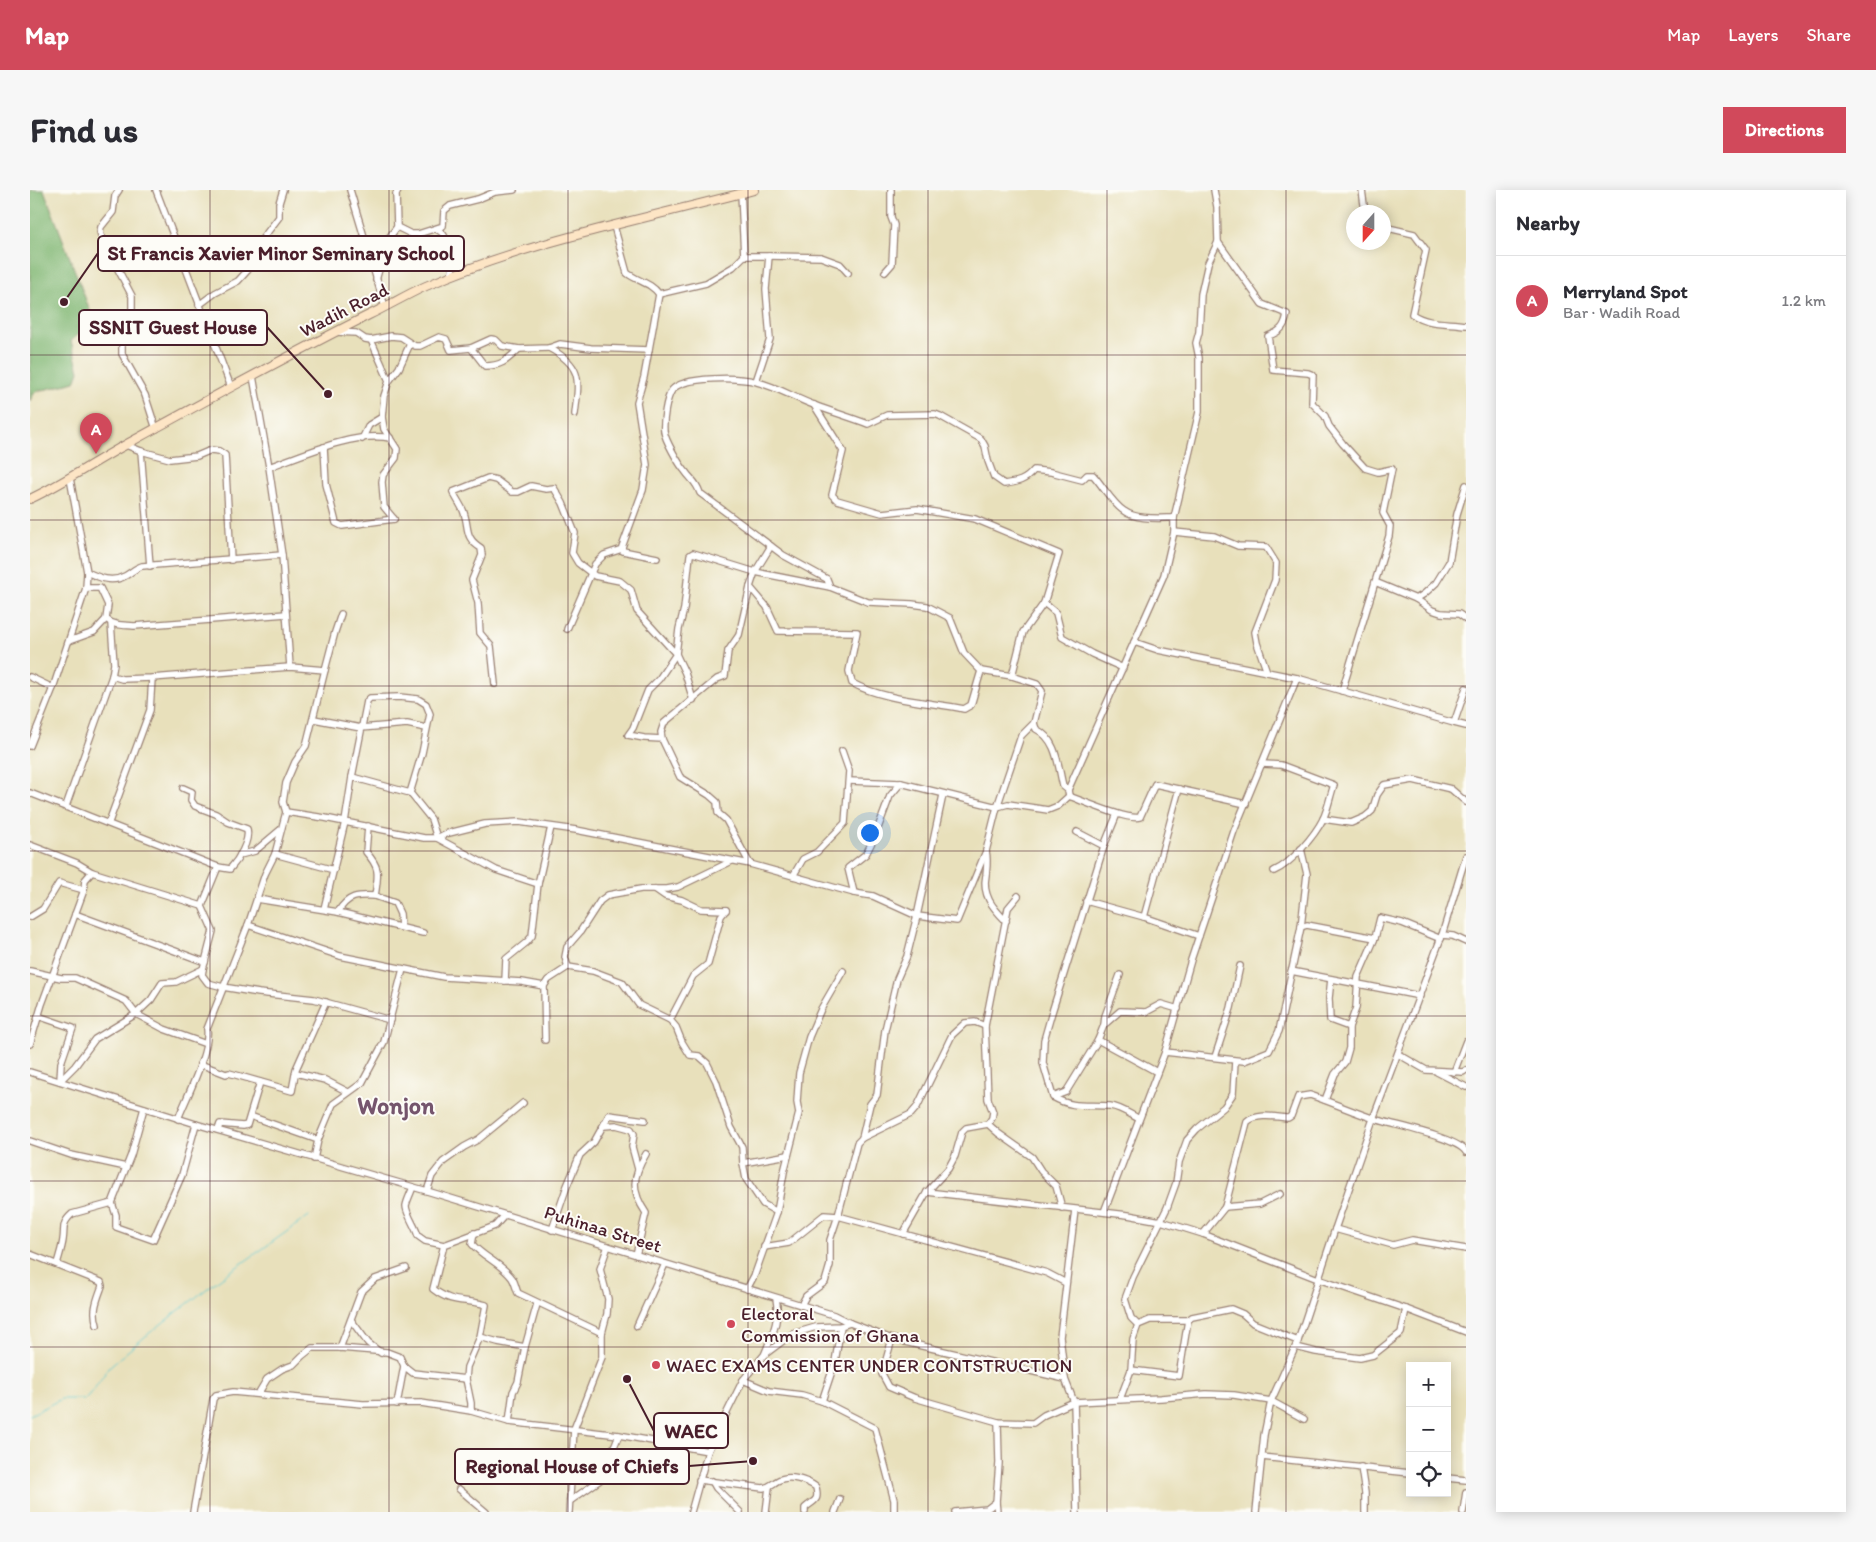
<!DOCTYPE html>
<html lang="en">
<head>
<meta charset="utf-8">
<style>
	:root { --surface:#fff; --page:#f7f7f7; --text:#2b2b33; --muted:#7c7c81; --line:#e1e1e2; --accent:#d1495b }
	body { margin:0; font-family:Itim,sans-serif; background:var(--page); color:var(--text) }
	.controls { position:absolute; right:15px; bottom:15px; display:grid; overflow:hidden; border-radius:0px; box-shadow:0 2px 12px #0003 }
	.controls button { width:45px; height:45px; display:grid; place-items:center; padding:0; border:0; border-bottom:1px solid var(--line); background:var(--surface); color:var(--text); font:25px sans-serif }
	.compass { position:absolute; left:1316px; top:15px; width:45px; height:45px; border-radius:50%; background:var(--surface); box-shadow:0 2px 12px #0003; rotate:201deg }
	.you { position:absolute; left:839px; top:642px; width:18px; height:18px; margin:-12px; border:4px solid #fff; border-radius:50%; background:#1a73e8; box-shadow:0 0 0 8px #1a73e833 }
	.badge { display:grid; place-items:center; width:32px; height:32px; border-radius:50%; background:var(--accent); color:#fff; font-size:16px; font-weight:700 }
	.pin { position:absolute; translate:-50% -41px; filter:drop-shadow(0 1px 2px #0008) }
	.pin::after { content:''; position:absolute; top:26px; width:18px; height:15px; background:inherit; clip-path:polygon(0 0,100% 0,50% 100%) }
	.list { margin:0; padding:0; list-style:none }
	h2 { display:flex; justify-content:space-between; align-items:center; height:65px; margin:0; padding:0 20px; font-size:21px }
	h2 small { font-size:16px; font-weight:400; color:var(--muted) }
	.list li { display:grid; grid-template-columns:32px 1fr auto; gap:15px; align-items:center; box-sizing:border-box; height:90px; padding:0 20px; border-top:1px solid var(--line) }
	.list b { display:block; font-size:19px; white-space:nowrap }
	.list p { margin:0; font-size:16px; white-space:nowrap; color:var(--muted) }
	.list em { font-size:16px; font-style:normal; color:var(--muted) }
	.icon { flex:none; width:28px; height:28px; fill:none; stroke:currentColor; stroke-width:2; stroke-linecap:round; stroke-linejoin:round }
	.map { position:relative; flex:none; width:1436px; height:1322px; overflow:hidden; border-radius:0px }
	header { display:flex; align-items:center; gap:30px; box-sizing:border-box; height:70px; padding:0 25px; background:var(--accent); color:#fff }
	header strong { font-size:24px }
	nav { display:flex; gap:28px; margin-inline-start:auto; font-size:18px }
	.intro { display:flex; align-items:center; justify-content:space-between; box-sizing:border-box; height:120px; padding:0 30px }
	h1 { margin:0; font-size:35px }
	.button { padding:12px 22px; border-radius:0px; background:var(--accent); color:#fff; font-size:18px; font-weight:700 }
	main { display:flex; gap:30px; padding:0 30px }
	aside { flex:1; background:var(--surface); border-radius:0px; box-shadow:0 2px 12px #0003 }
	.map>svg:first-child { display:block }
	.forest { fill:#82b874; stroke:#666c50 }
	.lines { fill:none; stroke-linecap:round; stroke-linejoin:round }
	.stream { stroke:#5bc8cf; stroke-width:1 }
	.street-casing { stroke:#998073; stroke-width:8 }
	.secondary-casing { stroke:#998073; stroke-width:10 }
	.street { stroke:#fff; stroke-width:5.5 }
	.secondary { stroke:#fde5c5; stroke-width:8 }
	.grid { fill:none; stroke:#4a1f2b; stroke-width:1; stroke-opacity:0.55 }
	.poi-dot { fill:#d1495b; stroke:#fdfcf7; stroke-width:2 }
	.labels { text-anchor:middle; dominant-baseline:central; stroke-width:4; stroke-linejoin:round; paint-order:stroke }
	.street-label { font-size:19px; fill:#4a1f2b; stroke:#fdfcf7 }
	.poi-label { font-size:19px; fill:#4a1f2b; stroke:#fdfcf7; text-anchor:start }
	.district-label { font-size:24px; font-weight:bold; fill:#75556d; stroke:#fdfcf7 }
	.leader { fill:none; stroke:#4a1f2b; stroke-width:2 }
	.callout-dot { fill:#4a1f2b; stroke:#fdfcf7; stroke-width:2 }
	.callout { fill:#fdfcf7; stroke:#4a1f2b; stroke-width:2 }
	.callout-label { font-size:20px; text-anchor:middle; font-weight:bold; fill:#4a1f2b }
</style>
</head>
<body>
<header>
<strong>Map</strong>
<nav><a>Map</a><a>Layers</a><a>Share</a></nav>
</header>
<div class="intro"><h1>Find us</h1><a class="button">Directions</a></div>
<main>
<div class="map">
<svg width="1436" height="1322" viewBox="0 0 1436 1322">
	<rect width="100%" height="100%" fill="#fdfcf7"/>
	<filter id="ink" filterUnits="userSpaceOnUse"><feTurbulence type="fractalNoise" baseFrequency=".02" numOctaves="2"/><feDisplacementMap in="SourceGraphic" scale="10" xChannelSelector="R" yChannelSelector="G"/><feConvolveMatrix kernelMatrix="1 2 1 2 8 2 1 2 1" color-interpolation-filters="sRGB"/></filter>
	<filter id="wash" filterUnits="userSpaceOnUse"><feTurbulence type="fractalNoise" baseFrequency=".0096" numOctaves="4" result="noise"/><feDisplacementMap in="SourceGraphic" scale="20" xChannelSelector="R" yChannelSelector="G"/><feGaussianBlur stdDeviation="1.12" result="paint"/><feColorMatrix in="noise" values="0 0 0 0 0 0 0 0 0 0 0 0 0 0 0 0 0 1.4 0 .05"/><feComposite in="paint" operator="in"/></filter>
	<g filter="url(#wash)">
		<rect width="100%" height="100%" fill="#e8e0bb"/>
		<path class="forest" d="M0 0H14L64 131 41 151 49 181 45 192 5 202 0 211Z"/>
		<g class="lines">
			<path class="stream" d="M0 1225 31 1209H55L64 1199 80 1176 117 1145 187 1091 279 1026"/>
		</g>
	</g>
	<g filter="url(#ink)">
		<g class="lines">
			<g class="street-casing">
				<g id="street">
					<path d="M89 0 85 6 83 22 71 37 70 42 72 49 102 106V119L92 144V164L115 205 126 239"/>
					<path d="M126 0 201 197"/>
					<path d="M320 0 355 117"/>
					<path d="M1184 0 1187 17 1188 52 1178 73 1171 104 1169 142 1166 153 1169 168V222L1144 328V342L1134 385 1038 600 1039 606C1053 611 1098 631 1110 627L1125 594 1216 614"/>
					<path d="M1332 0 1335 22"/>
					<path d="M711 3 714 66"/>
					<path d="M584 36 597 83C609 92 620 92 629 104L614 187 607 212 617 275 613 300 592 357 593 361 627 368"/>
					<path d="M367 37 381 44H388L413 36 414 21 420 16 448 9 465 2 484 0"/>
					<path d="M1354 37 1384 44 1396 60 1382 124C1399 135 1416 132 1436 135"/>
					<path d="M406 39C421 46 412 53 416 64 417 69 420 72 423 75L421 86"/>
					<path d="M1188 52 1232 114 1257 124C1255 137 1250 142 1238 146L1243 180 1278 183 1283 185 1282 213 1295 226 1299 236 1313 254 1335 278 1348 282 1362 279 1353 323 1360 336 1359 346 1312 501"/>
					<path d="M739 66 791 67 810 74 818 83"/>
					<path d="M855 82 862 74 864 35 861 27V0"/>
					<path d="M346 90 358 49 367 37 366 4 368 0"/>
					<path d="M629 104 676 93 703 77 714 66H739L736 99 740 149 726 191"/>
					<path d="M169 115 185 103 208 91 218 80 233 48 249 27V13L253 0"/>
					<path d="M306 142 326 143 335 149 341 150 361 146 371 147 385 156H390L409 147 416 149 421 160 441 158 455 176C472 176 477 170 489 159L519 158 530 154 561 158 619 160"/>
					<path d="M341 150 359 191"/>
					<path d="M441 158 461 149 466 150 472 156 489 159"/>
					<path d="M519 158C553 176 549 190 545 224"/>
					<path d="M223 186 239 277 252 365 260 477"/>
					<path d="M784 215 813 261 802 305 807 310 852 323 887 319 945 329 1029 364 1014 413 993 442 982 486"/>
					<path d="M352 227 354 239 367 259 366 268 353 285 352 292 354 317 364 329"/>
					<path d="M332 249 339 235 352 227 354 206 359 191 369 178 380 154"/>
					<path d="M96 255 111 261 120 376"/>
					<path d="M294 257 296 294 306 333 312 336 364 329"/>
					<path d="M111 261 140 269 167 266 181 260 189 261 195 265 201 370"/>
					<path d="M239 277C272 265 325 241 360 248"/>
					<path d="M1144 342 1184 346 1208 356 1236 357 1246 373 1245 390 1225 442 1227 453 1237 482"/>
					<path d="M741 356 725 382 720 397 737 417 748 441 827 442 819 481 822 493C853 510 899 512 934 519L941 515 951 481"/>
					<path d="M57 382C69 388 82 393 95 386 101 383 105 378 112 376L252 365"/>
					<path d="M1345 392 1386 409 1402 420 1411 423 1429 424 1436 429"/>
					<path d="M720 397 709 445 698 461 695 486 687 489 634 533 631 542 632 549 650 587 679 605 687 612 688 623 696 630 720 674"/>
					<path d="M56 398H70L78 415 76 429C84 436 94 435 104 436L256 424"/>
					<path d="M1386 409 1394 404 1406 393 1419 372 1427 324 1436 295"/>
					<path d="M1014 413 1026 423 1032 447 1062 464 1093 478"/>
					<path d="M537 439 565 374 574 365 592 359"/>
					<path d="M39 451 64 442 76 429"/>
					<path d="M1104 452 1128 460 1267 488"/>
					<path d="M295 480 305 442 311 424"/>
					<path d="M82 486 92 489 122 488 260 477 295 480 276 556 265 572 256 593 253 612 256 622 245 664 235 684 218 735 177 839C180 862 157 906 148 929"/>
					<path d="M0 487 23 498"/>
					<path d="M465 494 461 456 450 443 448 413 442 390 452 365 451 358C433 347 440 337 433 320 430 314 426 308 423 302L458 288 466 290 482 302H488L501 296 516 299 524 298 533 313 545 343 542 363 548 373 565 386 590 391 601 400 607 421 646 464 655 483 663 510"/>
					<path d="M1436 498 1424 533 1436 536"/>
					<path d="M284 529 331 538 377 534 396 538"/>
					<path d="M632 549 614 548 598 545 603 538 618 500 629 489 646 464 649 439 654 419 660 365 663 363 725 382 800 397"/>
					<path d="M0 556 23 498 56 398 57 382 40 288"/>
					<path d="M1232 574 1251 575 1304 595C1300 606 1298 619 1293 629 1285 645 1261 674 1244 681"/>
					<path d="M819 591 871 593 967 617 978 614 1018 620 1028 616 1039 606"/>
					<path d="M1038 600 1033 596C1028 576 1027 549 1006 539L1004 533 1012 501 1007 494 982 486 951 481 934 463 920 428 897 416 882 414 838 412 800 397 797 389 753 365 670 303C666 291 661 290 655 281 649 274 635 250 634 241 633 231 636 209 642 200 653 186 711 187 727 192 747 197 765 208 784 215 802 222 820 227 838 234L857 225 905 224 910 226 951 249 955 256 958 271 964 287 974 294C988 292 995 291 1004 280L1021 282 1052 290 1057 285H1063C1073 296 1082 313 1094 321 1106 330 1129 328 1144 328"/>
					<path d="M0 603 188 677 200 679C208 670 220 652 217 639L198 632 186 624 165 616 161 610 162 602 153 598"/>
					<path d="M380 603 392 563 400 524 396 514 388 509 369 507 340 508 337 511 322 587 380 603 401 629 407 648 466 680 508 694"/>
					<path d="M36 616 82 486 84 474 81 433"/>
					<path d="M256 622 295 628 394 648H407L415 644 455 634 489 632 546 640 720 674 824 703 843 706 887 726 927 731 956 661 967 617 991 546 1004 533"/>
					<path d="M1293 629 1321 633 1335 627 1342 621 1347 605 1354 595 1383 590 1421 599 1436 612"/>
					<path d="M79 632 120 520 122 488"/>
					<path d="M1047 642 1074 656 1022 822 1014 850 1013 873 1023 907C1043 919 1058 914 1080 916 1090 917 1100 924 1109 929"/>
					<path d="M0 655 47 673 62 682"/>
					<path d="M1074 656 1087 624"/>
					<path d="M956 661C958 670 957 676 956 685 952 705 962 717 976 731"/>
					<path d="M245 664 304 680"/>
					<path d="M210 665 225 661 250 640"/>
					<path d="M763 686 773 669 787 662 815 633 819 581 812 561"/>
					<path d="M625 699 635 706 652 710 671 719 696 720"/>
					<path d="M824 703 818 678 836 664 845 646 860 606 871 593"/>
					<path d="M345 706 365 713 370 724 371 737"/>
					<path d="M227 709 308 722 393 743"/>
					<path d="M1056 711 1114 727 1169 746"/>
					<path d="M294 719 315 632 322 587"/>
					<path d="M308 722C318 705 328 705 345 706 348 684 351 679 336 662L338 636"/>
					<path d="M45 724 175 772 173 779"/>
					<path d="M0 727 13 719 29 693 54 700"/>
					<path d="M1114 727 1149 599"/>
					<path d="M218 735 310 766 414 787 492 792 514 796"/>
					<path d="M1271 737 1277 735 1345 748"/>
					<path d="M1412 745 1423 746 1436 752"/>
					<path d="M175 772 183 741 172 716 188 677"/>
					<path d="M538 777 535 767 537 757 550 742 570 711 578 705 611 699H637L648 697 702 671"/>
					<path d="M0 781 31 788H45L96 811 106 824 134 839 176 854"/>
					<path d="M1261 781 1390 806"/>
					<path d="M1301 789 1299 808 1300 830 1319 837 1326 818 1328 787 1345 748 1350 728 1372 733 1411 749"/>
					<path d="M475 791 476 769 497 752 502 746 508 694 521 637"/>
					<path d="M8 826 43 838 31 873 30 891"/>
					<path d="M640 830 663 786 678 774 691 726 696 720"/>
					<path d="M1074 835 1075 826 1090 785"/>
					<path d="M515 850 514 796 518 790 538 777 563 781 592 792 609 815 640 830 646 837 652 852 660 865 669 866 677 873 686 891 701 937 712 957 713 973 716 989 733 1014 747 1022"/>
					<path d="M1068 850 1127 882"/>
					<path d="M0 854 12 814 54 700 55 690 62 682 172 716"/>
					<path d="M1135 862 1214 871 1239 861 1249 841 1271 737 1277 684 1271 659"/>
					<path d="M1368 864 1396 880 1433 882 1436 880"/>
					<path d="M1185 867 1201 818 1210 776"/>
					<path d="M170 874 196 884 199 883 262 901 266 879 296 812"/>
					<path d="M0 882 166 934 397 1001 804 1125 820 1133"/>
					<path d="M1407 882 1436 897"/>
					<path d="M1424 882 1436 851"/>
					<path d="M266 883 295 890 318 902"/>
					<path d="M30 891 45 876 65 849 106 824 121 810 132 793 146 792 173 779 172 785 178 793 193 797 229 803 284 809 360 830"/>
					<path d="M1023 907 1036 902 1068 850 1074 835 1090 821 1116 822 1131 814 1148 819"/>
					<path d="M1295 910 1305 884 1315 872 1319 858V837"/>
					<path d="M220 926 288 950 284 969"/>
					<path d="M958 934 968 943 1002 967 1011 981 1026 996 1032 1018"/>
					<path d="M574 936 586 935 601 939 604 944 602 957 608 979"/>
					<path d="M188 940 190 934 213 936 217 935 230 892"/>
					<path d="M832 948 881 924 887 917 922 845 935 833 945 832 955 836"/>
					<path d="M288 950 303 914 332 893 354 852 373 779"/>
					<path d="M0 951 41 965 96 977"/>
					<path d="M713 973 758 965"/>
					<path d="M383 997C381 1003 377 1010 376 1016 376 1024 386 1037 388 1046L395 1051 414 1055 465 1036 475 1025"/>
					<path d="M397 1001 402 986 413 972 434 957 449 949 493 913"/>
					<path d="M897 1002 1098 1025 1131 1031 1173 1044 1288 1089 1376 1119 1436 1142"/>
					<path d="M82 1013 86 1025V1037L123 1050 152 985 166 934"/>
					<path d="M1195 1017 1230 1014 1250 1004"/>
					<path d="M1045 1020 1030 1147 1035 1189 1044 1212 1047 1322"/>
					<path d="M1074 1022 1135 862 1161 770 1204 641 1267 488 1424 533"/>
					<path d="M1305 1039 1363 1055 1382 1050 1436 1059"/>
					<path d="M522 1040 537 996 550 965 564 952 579 925 615 930"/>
					<path d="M444 1043 442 1054C453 1067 472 1074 482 1088 485 1092 486 1099 488 1103L572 1143"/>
					<path d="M873 1044 897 1002 918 979 925 966 932 942 936 938 958 934 962 928 963 922 958 909 955 836 978 718 988 706"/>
					<path d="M1173 1044 1195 1017 1217 932C1227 923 1246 927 1258 928L1261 926 1268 907 1280 905C1301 912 1321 921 1342 928 1361 935 1427 947 1436 962"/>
					<path d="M414 1055 403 1099C424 1115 433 1108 456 1115L450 1147 437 1177 436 1189 441 1213V1221"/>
					<path d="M734 1057 759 1053 794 1025 808 1026 1017 1083 1036 1093"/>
					<path d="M0 1064 71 1092 72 1096C67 1110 62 1120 67 1135"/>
					<path d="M606 1065 616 1023C601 1001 602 987 616 964"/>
					<path d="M27 1074C29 1066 32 1058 33 1050 35 1037 31 1034 42 1024L82 1013 101 965 114 918"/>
					<path d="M717 1099 725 1084 747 1022 754 982 769 923 767 912 769 883 779 847 791 819 813 781"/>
					<path d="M771 1115 776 1106 795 1092 800 1075V1050L808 1026 827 953 832 948 840 914 847 905 855 840 867 789 877 766 887 726 913 605"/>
					<path d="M321 1130 338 1153 351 1163"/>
					<path d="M1108 1135 1101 1128 1095 1109 1103 1087 1137 1018 1146 993 1149 972 1157 950 1167 939 1194 917 1203 904 1205 871"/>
					<path d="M607 1136 635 1074"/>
					<path d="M450 1147 468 1152 495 1157"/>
					<path d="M862 1149 852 1184 859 1197 885 1208 968 1232 1003 1233 1014 1225 1044 1212 1131 1208 1176 1204 1204 1205 1241 1211 1274 1229"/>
					<path d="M1266 1157 1286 1162 1330 1168 1343 1165 1371 1143 1376 1119"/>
					<path d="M310 1158 331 1102 345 1089 376 1078"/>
					<path d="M735 1163C743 1143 750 1129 746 1108"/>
					<path d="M1101 1180 1149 1186 1158 1130"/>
					<path d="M713 1190 739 1201 772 1205 792 1211 845 1238 864 1310V1322"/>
					<path d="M228 1204 237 1189 252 1179 263 1175 272 1166 282 1158H310L357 1162 370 1167 374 1176 383 1183 436 1189"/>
					<path d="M1090 1209 1101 1180 1103 1149 1108 1135 1120 1130H1158L1162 1127 1201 1119 1213 1124 1223 1133 1268 1151"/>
					<path d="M792 1211 805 1172 811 1136"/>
					<path d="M367 1214 374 1176"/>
					<path d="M479 1232 483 1202 488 1192 495 1157 507 1114"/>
					<path d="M1232 1267 1380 1283"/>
					<path d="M1331 1277 1335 1303V1322"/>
					<path d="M1417 1288 1436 1290"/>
					<path d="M669 1290 733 1298C740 1297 742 1294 747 1291 759 1284 776 1290 786 1297 789 1312 785 1309 775 1318V1322"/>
					<path d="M682 1291 686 1298 710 1322"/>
					<path d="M429 1299 456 1322"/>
					<path d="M540 1311 570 1290 589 1245"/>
					<path d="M163 1322 183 1209 186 1205 203 1202 333 1214 391 1213 441 1221 479 1232 589 1245 678 1261"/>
					<path d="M539 1322 544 1239 572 1167V1143L577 1124 578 1109 570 1079 578 1056"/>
					<path d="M661 1322 678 1261 713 1190 734 1165 762 1144 786 1137 811 1136 820 1133 862 1149 1035 1189"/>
					<path d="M736 1322 739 1297"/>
					<path d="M805 1322 810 1309"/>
					<path d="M925 1322 957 1319 966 1312"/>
					<path d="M967 1322 966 1312 969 1273 968 1232"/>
					<path d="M1226 1322 1234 1245 1241 1211 1268 1151 1305 1039 1343 929 1412 745 1436 666"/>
					<path d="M1433 1322 1436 1302"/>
				</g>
			</g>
			<g class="secondary-casing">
				<path id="secondary" d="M0 309C34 293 64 272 97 254 177 210 257 166 339 125 358 116 376 105 396 96 499 51 615 29 724 0"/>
			</g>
			<use href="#street" class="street"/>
			<use href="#secondary" class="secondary"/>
		</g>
	</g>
	<path class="grid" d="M180 0V1322M359 0V1322M538 0V1322M718 0V1322M898 0V1322M1077 0V1322M1256 0V1322M0 165H1436M0 330H1436M0 496H1436M0 661H1436M0 826H1436M0 991H1436M0 1157H1436"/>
	<g class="poi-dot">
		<circle cx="701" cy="1134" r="5"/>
		<circle cx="626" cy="1175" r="5"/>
	</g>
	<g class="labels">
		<g class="street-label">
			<text transform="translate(314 120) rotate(-27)">Wadih Road</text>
			<text transform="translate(573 1039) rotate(17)">Puhinaa Street</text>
		</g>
		<g class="poi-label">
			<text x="711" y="1123">Electoral<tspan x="711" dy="22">Commission of Ghana</tspan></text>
			<text x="636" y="1175">WAEC EXAMS CENTER UNDER CONTSTRUCTION</text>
		</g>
		<g class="district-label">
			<text x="366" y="915">Wonjon</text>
		</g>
	</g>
	<path class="leader" d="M34 112L68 63M298 204L237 137M597 1189L624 1241M723 1271L659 1276"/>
	<g class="callout-dot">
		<circle cx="34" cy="112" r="5"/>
		<circle cx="298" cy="204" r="5"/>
		<circle cx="597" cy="1189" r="5"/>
		<circle cx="723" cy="1271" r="5"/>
	</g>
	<g class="callout">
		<rect x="68" y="46" width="366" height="35" rx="5"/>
		<rect x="49" y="120" width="188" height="35" rx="5"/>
		<rect x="624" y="1223" width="74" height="35" rx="5"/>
		<rect x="425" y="1259" width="234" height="35" rx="5"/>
	</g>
	<g class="callout-label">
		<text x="251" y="70">St Francis Xavier Minor Seminary School</text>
		<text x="143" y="144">SSNIT Guest House</text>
		<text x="661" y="1248">WAEC</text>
		<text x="542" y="1283">Regional House of Chiefs</text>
	</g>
</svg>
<div class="controls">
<button>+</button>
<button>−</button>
<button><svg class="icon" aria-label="locate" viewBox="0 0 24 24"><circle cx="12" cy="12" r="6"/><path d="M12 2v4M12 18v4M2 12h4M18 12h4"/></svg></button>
</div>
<svg class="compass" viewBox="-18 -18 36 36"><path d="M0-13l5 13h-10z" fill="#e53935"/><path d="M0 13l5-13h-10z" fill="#7c7c81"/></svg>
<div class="you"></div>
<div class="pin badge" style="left:66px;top:264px">A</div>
</div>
<aside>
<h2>Nearby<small></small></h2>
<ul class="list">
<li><span class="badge">A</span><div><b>Merryland Spot</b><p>Bar · Wadih Road</p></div><em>1.2 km</em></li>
</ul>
</aside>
</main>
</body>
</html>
